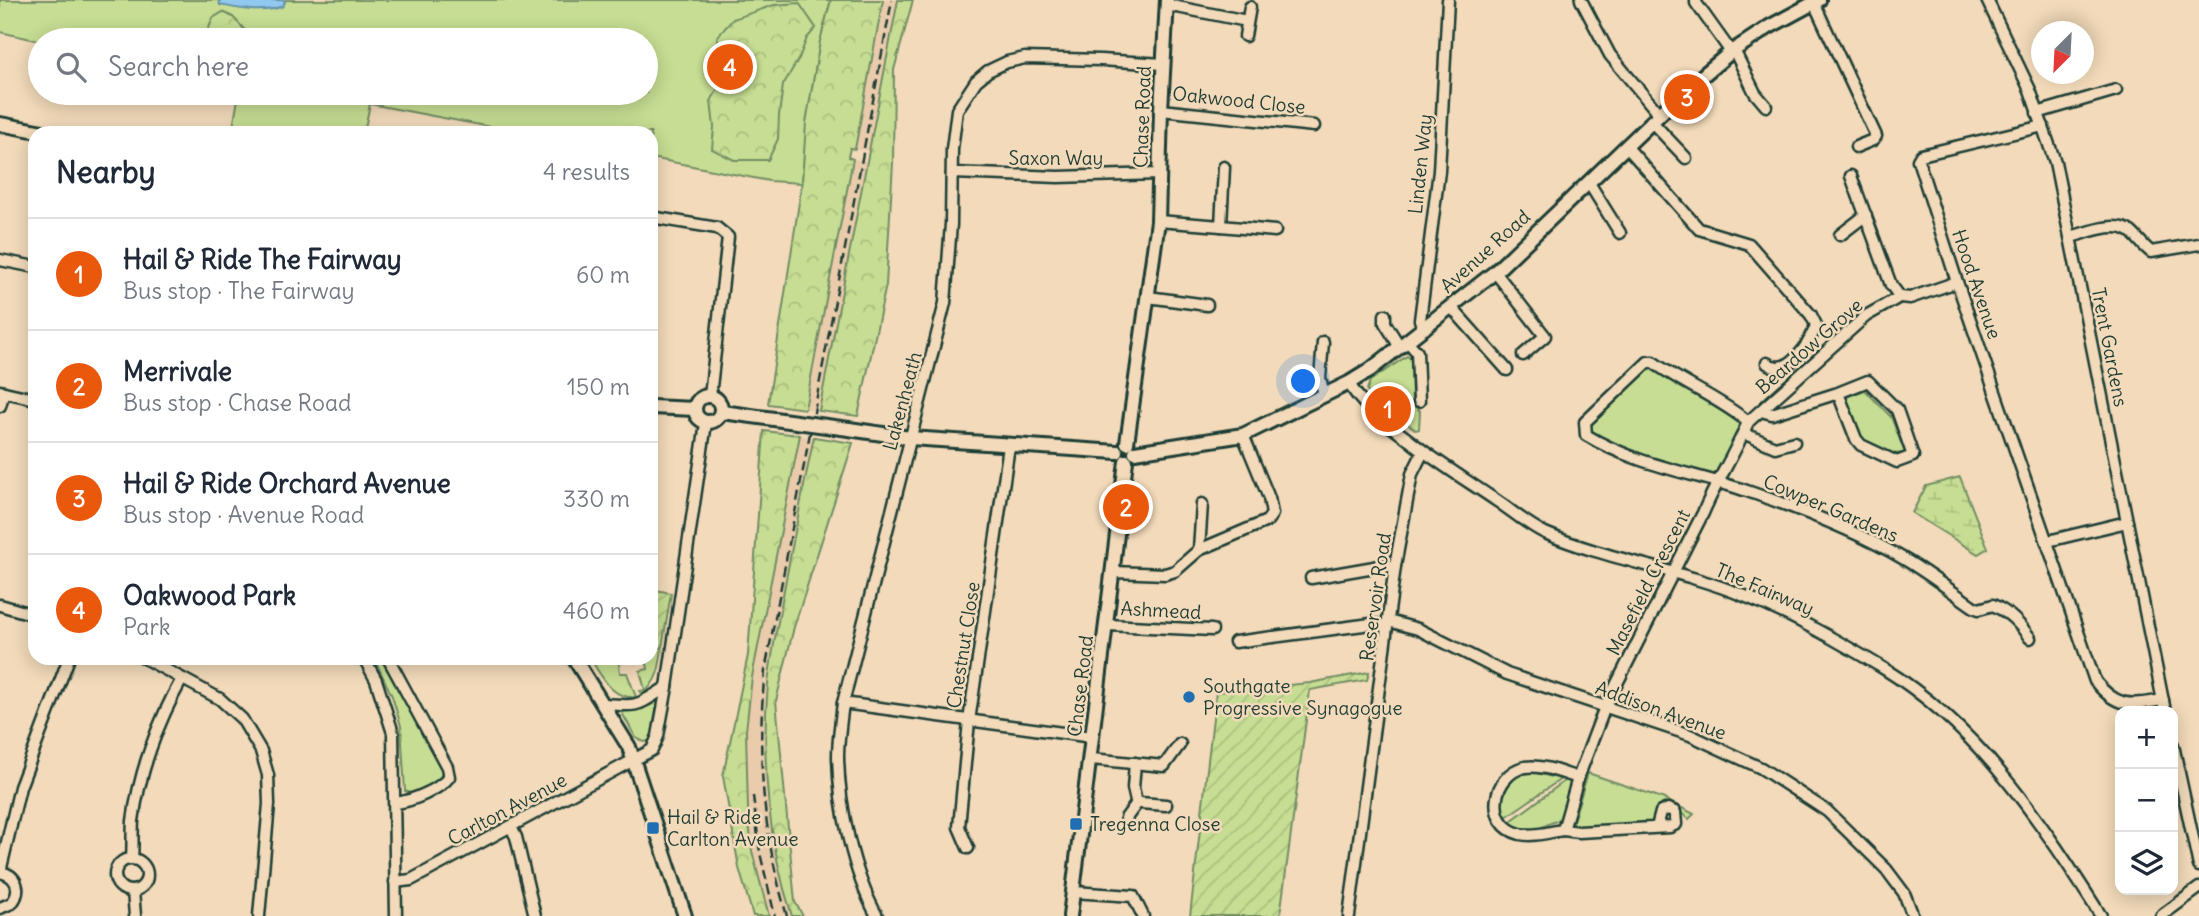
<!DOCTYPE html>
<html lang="en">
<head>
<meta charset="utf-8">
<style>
	:root { --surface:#fff; --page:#f6f6f7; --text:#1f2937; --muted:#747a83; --line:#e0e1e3; --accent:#ea580c }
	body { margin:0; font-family:Delius,sans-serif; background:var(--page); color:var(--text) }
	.controls { position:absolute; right:21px; bottom:21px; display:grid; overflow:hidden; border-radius:14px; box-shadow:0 4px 18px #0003 }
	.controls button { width:63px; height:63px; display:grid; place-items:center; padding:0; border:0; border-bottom:2px solid var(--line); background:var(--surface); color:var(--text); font:35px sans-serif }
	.compass { position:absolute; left:2031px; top:21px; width:63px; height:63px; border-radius:50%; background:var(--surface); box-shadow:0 4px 18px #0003; rotate:204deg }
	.you { position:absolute; left:1304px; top:382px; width:24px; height:24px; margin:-18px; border:5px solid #fff; border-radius:50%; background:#1a73e8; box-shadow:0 0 0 10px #1a73e833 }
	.badge { display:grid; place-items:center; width:46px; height:46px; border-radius:50%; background:var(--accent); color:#fff; font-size:23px; font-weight:700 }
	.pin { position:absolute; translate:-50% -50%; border:4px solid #fff; box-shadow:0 2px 7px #0006 }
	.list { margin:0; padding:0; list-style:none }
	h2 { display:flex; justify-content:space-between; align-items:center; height:91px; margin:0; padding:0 28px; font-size:30px }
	h2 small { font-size:23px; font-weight:400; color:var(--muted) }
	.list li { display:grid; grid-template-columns:46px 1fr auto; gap:21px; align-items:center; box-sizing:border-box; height:112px; padding:0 28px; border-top:2px solid var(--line) }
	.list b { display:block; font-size:26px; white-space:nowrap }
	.list p { margin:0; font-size:23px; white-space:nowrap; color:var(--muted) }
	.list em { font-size:23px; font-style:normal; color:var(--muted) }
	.icon { flex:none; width:38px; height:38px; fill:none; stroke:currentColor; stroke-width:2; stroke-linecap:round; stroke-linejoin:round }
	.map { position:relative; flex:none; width:2199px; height:916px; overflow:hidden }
	.search { position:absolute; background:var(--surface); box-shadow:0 4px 18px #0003; left:28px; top:28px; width:630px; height:77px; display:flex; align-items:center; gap:18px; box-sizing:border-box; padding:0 24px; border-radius:38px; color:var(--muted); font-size:26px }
	.panel { position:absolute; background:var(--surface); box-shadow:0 4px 18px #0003; left:28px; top:126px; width:630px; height:539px; border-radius:21px }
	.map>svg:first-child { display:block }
	.built { fill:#eaccac }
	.green { fill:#c6dd93; stroke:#728d64; stroke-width:2 }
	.forest { fill:url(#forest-crowns); stroke:#728d64; stroke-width:2 }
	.wetland { fill:url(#wetland-marsh); stroke:#728d64; stroke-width:2 }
	.garden { fill:url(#garden-furrows); stroke:#728d64; stroke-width:2 }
	.water { fill:#91c8ef; stroke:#6390a4; stroke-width:2 }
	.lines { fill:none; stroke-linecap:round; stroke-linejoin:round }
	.minor-casing { stroke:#1f3d34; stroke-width:15 }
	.tertiary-casing { stroke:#1f3d34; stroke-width:18 }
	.minor { stroke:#f2daba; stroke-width:10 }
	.tertiary { stroke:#f2daba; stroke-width:12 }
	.rail { stroke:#1f3d34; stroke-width:2.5; stroke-dasharray:10 5; stroke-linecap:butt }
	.tertiary-bridge-casing { stroke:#1f3d34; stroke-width:18; stroke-linecap:butt }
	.tertiary-bridge { stroke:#f2daba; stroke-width:12 }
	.poi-dot { fill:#1f6fb2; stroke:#f2daba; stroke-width:2.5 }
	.labels { text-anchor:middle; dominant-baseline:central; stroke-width:5; stroke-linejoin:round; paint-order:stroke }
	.street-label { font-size:19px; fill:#1f3d34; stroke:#f2daba }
	.poi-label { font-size:19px; fill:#1f3d34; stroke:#f2daba; text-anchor:start }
</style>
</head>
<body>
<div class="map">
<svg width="2199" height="916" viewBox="0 0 2199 916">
	<defs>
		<pattern id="forest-crowns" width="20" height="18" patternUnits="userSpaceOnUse" patternTransform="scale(1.75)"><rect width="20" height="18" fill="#c6dd93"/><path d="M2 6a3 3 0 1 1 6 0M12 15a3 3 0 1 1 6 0" fill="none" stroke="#aabf7f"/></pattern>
		<pattern id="wetland-marsh" width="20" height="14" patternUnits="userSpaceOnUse" patternTransform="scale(1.75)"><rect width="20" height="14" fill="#c6dd93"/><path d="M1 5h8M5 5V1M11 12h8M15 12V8" fill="none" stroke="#aabf7f"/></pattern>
		<pattern id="garden-furrows" width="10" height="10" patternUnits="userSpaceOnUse" patternTransform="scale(1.75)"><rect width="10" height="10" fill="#c6dd93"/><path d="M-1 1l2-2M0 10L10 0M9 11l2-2" fill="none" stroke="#aabf7f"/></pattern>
	</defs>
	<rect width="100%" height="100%" fill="#f2daba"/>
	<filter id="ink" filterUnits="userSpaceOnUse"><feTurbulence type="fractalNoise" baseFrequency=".0143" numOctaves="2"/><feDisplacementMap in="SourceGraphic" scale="14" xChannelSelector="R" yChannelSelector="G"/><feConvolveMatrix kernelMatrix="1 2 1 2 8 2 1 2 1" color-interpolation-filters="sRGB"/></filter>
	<g filter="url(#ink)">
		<g class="built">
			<path d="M882 0H898L868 151 855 149Z"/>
			<path d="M853 159 866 161 849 252 819 411 805 409Z"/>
			<path d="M800 435 814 437 774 644 766 716 765 758 768 793 782 879 792 916H769L752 851 748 809 746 731 752 677Z"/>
		</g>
		<g class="green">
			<path d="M0 0H831C814 60 806 121 802 183L769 181 651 158V133H522L370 104 364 133H232L239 93H646V40L40 41 0 32Z"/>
			<path d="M1407 356 1411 359 1412 404 1420 411 1419 429 1416 430 1370 397 1367 390 1370 381Z"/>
			<path d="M1651 369 1736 416 1742 422V427L1720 470 1711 476C1683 469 1607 453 1590 431L1592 421 1642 372Z"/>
			<path d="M1865 390 1891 417 1905 453 1893 454 1861 440 1846 397Z"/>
			<path d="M651 646 662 648C660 666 658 683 641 695L640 691 645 690 640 671 648 669 646 658H651Z"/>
			<path d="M374 658H383L443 769 439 781 413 794 405 791 401 726 392 696Z"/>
			<path d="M600 658H622L623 662 619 664 620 673H627L636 697C613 699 604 680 593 663Z"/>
			<path d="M655 701 658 702 652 740 644 742 636 738 621 711 643 709Z"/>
			<path d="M1532 772 1561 779 1503 819C1495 793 1505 777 1532 772Z"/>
			<path d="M1588 773 1662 798 1694 814 1689 819 1672 806C1659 808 1657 813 1653 825L1582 830 1575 826 1573 821Z"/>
			<path d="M1566 780 1571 782 1561 819C1533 829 1537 835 1507 824Z"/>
		</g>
		<g class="forest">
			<path d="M831 0H883L855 149 850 148 848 157 853 159 805 409 768 404 802 183 806 123 820 41Z"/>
			<path d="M898 0H913L894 70 893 162 886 285 858 416 819 411Z"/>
			<path d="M799 3 816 28 807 38 799 58 783 85 779 115 778 139 768 160H734L712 149 714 127 711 101 723 80V61L717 37 733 19 774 5Z"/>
			<path d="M223 12 233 17 254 40H204L213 18Z"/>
			<path d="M764 431 800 435 752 677 746 731 748 809 752 851 769 916H753L739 868 723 776 748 655Z"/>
			<path d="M814 437 853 443 794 627 776 701 795 902 803 916H792C768 843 761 760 768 684 772 649 780 613 786 579 795 532 804 484 814 437Z"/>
		</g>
		<path class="wetland" d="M1960 477 1988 548 1978 554 1912 513 1926 486Z"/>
		<g class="garden">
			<path d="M651 589 671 593 662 648 652 646 655 622 651 621Z"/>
			<path d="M1369 672 1367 680 1310 690 1280 916H1190L1216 692 1310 683Z"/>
		</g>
		<path class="water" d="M219 0H285V2L283 6C262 14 241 9 220 5Z"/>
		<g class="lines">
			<g class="minor-casing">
				<g id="minor">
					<path d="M1581 0 1610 55 1659 114"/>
					<path d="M1696 0V3L1731 52"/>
					<path d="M1987 0 2030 90 2055 162 2165 711"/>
					<path d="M1814 3 1876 136 1873 140 1856 147"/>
					<path d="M1167 5 1247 21"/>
					<path d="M1245 36 1250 7"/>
					<path d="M1734 50 1755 93 1766 106"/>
					<path d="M1161 110 1314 126"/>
					<path d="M2037 113 2116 90"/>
					<path d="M1651 121 1686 158"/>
					<path d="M2043 126 1921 155 1918 160 1957 282 2095 681C2117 709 2131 705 2163 700"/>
					<path d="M1626 146 1699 229 1749 244 1811 315 1816 325C1811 342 1788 379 1767 363"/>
					<path d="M952 173 1058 177 1159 174"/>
					<path d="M1851 176 1891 285 1900 297 1910 298 1957 282"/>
					<path d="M1589 183 1620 233"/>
					<path d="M651 217 717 228 728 237 710 396"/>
					<path d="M1158 221 1221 226 1224 167"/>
					<path d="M1221 226 1275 231"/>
					<path d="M1840 235 1866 215"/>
					<path d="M2070 237C2087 233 2115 220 2131 232 2138 238 2143 246 2151 252L2199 244"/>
					<path d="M0 260 35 267"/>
					<path d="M1495 272 1545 336 1523 355"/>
					<path d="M1148 297 1207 305"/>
					<path d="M1452 308 1507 370"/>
					<path d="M1385 315V323L1400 347"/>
					<path d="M1425 329 1420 320 1439 171 1448 0"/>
					<path d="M1323 342 1320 378 1324 395"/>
					<path d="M1408 342 1417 352 1419 401"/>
					<path d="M1349 383C1363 409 1390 425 1414 444 1440 464 1469 482 1497 501 1512 511 1528 525 1545 533 1608 560 1678 569 1742 595 1791 614 1838 641 1883 668 1979 727 2042 823 2101 916"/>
					<path d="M0 391 35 399"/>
					<path d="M0 406 4 392"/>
					<path d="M1761 411 1772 414 1838 393 1868 381 1897 410 1913 456 1897 462 1861 445 1856 439 1838 393"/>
					<path d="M1748 422 1866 316 1896 299"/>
					<path d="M1743 433 1775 447 1794 442"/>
					<path d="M2048 541 2127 522"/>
					<path d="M1199 550 1267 521 1272 514 1269 498 1243 435"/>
					<path d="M1113 572 1165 574 1175 571 1199 550 1202 504"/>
					<path d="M1311 578 1380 566H1395"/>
					<path d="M0 605 35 615"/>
					<path d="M1388 621 1418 629 1507 674 1690 735 1761 768 1827 811 1886 869 1904 893 1913 916"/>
					<path d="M1108 625 1212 630"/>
					<path d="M1235 642 1371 624 1387 626"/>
					<path d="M144 658 220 699 242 719 261 751 268 775 269 804 259 916"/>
					<path d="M364 658 376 680 393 733 396 916"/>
					<path d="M388 658 447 767 449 777C439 790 412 801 396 803"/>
					<path d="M843 703 1092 737"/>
					<path d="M604 704C641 707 636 706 667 687"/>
					<path d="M2173 745 2199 866"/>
					<path d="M1091 759 1164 766 1180 744"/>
					<path d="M1135 763 1133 788 1136 801 1140 803 1166 805"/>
					<path d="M1126 818 1137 803"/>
					<path d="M511 827 516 837 535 916"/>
					<path d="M1657 827 1661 812 1668 809 1675 812 1676 824 1670 827 1579 832 1563 830 1578 778 1605 707 1703 513C1716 482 1735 454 1748 422 1719 398 1683 384 1653 362H1648L1585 422 1586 435C1635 465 1694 473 1747 491 1800 509 1855 530 1904 559 1928 573 1951 591 1974 607L1979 609 1993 605C2010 613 2019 623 2030 638"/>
					<path d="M1563 830C1549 832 1534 837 1520 834 1484 825 1492 774 1525 767 1542 764 1562 773 1578 778"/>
					<path d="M968 848 959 827 969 721 1009 446"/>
					<path d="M132 859C133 847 132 834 133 821 139 773 158 721 182 679"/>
					<circle cx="131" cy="875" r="16"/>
					<path d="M0 872 20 787 69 658"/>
					<path d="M0 872C17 875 22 890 12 903L0 908"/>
					<path d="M395 882 411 880 652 750 658 736 667 687 706 423"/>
					<path d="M133 891 135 916"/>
					<path d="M1073 892 1133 896 1143 916"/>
					<path d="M877 916C853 873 839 807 838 757 838 739 841 720 843 703L945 303 951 224 952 149 957 110 976 81 988 71 1007 62 1025 58 1101 60 1163 64"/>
					<path d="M1349 916 1395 566 1412 474 1423 452"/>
					<path d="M2161 916 2199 888"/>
				</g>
			</g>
			<g class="tertiary-casing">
				<g id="tertiary">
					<path d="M0 124 48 133"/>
					<circle cx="708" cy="409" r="13"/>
					<path d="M651 407 695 409"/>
					<path d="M722 412 774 419"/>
					<path d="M849 429 910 438 1117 452"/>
					<path d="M1127 443 1158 221 1161 110 1167 0"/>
					<path d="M1135 452 1243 435 1349 383 1370 370 1495 272 1683 92 1731 52 1769 27 1819 0"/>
					<path d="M574 658 629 747 685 916"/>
					<path d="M1070 916 1126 461"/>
				</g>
			</g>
			<use href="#minor" class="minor"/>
			<use href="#tertiary" class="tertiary"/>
			<g class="rail">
				<path d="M753 796 760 853 775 916"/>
				<path d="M787 916C763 836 756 754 765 671L892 0"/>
			</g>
			<g class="tertiary-bridge-casing">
				<path id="tertiary-bridge" d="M774 419 849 429"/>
			</g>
			<use href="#tertiary-bridge" class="tertiary-bridge"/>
		</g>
	</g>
	<g class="poi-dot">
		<circle cx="1189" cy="697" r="7"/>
		<rect x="1069" y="817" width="14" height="14" rx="3.5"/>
		<rect x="646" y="821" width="14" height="14" rx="3.5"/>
	</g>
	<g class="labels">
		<g class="street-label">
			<text transform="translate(1239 100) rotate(6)">Oakwood Close</text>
			<text transform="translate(1142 117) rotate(-88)">Chase Road</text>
			<text x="1056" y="158">Saxon Way</text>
			<text transform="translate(1420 164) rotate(-84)">Linden Way</text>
			<text transform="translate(1485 251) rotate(-42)">Avenue Road</text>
			<text transform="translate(1977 284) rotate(71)">Hood Avenue</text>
			<text transform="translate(1809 346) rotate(-41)">Beardow Grove</text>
			<text transform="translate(2110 347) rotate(79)">Trent Gardens</text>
			<text transform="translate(902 401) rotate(-75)">Lakenheath</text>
			<text transform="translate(1831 508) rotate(23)">Cowper Gardens</text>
			<text transform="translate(1648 582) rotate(-63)">Masefield Crescent</text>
			<text transform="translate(1765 589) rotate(23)">The Fairway</text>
			<text transform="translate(1375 597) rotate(-82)">Reservoir Road</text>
			<text transform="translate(1161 610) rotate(3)">Ashmead</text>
			<text transform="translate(963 645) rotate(-81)">Chestnut Close</text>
			<text transform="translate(1080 686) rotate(-83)">Chase Road</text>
			<text transform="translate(1661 710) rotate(20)">Addison Avenue</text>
			<text transform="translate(507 809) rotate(-28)">Carlton Avenue</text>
		</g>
		<g class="poi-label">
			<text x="1203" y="686">Southgate<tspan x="1203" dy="22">Progressive Synagogue</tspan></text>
			<text x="667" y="817">Hail &amp; Ride<tspan x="667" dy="22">Carlton Avenue</tspan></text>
			<text x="1090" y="824">Tregenna Close</text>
		</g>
	</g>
</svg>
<div class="controls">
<button>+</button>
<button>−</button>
<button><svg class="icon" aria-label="layers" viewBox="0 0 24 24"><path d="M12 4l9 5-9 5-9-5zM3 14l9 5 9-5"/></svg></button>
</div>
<svg class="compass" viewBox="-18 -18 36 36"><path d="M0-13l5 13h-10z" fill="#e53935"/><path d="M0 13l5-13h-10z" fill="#747a83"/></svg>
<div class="you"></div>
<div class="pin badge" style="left:1388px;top:409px">1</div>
<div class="pin badge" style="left:1126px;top:507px">2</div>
<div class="pin badge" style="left:1687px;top:97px">3</div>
<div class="pin badge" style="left:730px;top:67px">4</div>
<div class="search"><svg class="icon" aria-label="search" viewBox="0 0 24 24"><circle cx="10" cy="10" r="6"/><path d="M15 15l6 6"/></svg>Search here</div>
<section class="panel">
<h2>Nearby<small>4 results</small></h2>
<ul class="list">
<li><span class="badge">1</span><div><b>Hail &amp; Ride The Fairway</b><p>Bus stop · The Fairway</p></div><em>60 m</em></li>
<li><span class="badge">2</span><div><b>Merrivale</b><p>Bus stop · Chase Road</p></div><em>150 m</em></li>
<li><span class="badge">3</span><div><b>Hail &amp; Ride Orchard Avenue</b><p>Bus stop · Avenue Road</p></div><em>330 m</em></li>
<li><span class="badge">4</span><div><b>Oakwood Park</b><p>Park</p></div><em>460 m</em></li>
</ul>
</section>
</div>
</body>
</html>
